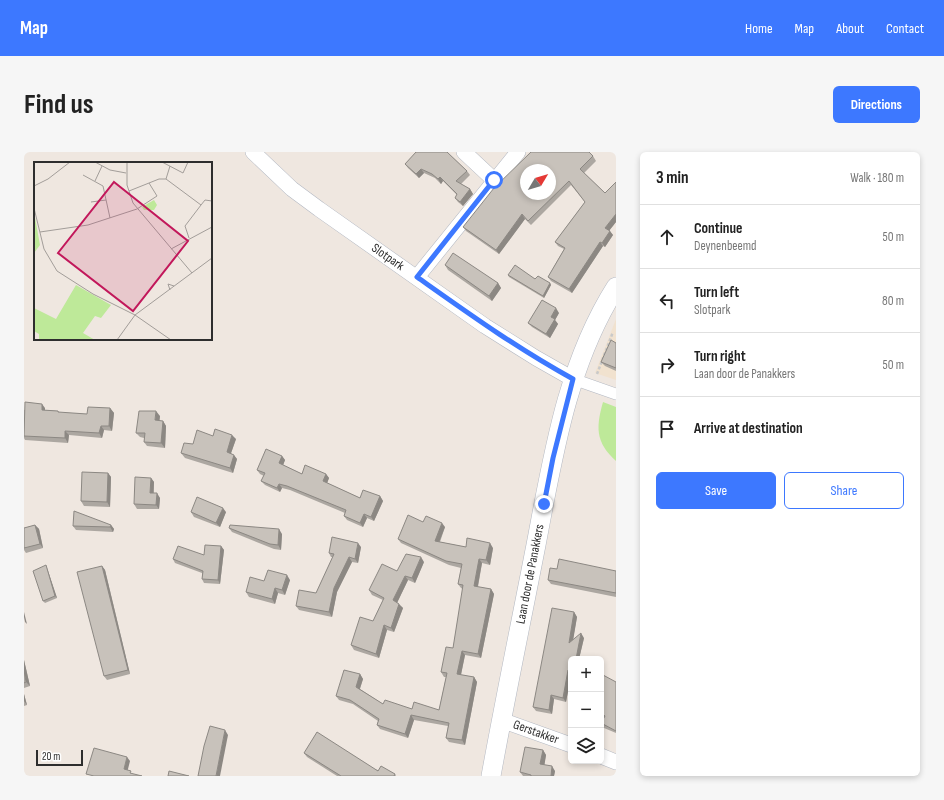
<!DOCTYPE html>
<html lang="en">
<head>
<meta charset="utf-8">
<style>
	:root { --surface:#fff; --page:#f6f6f6; --text:#222; --muted:#767676; --line:#e0e0e0; --accent:#3d78ff }
	body { margin:0; font-family:"Sofia Sans Condensed",sans-serif; background:var(--page); color:var(--text) }
	.controls { position:absolute; right:12px; bottom:12px; display:grid; overflow:hidden; border-radius:6px; box-shadow:0 2px 6px #0003 }
	.controls button { width:36px; height:36px; display:grid; place-items:center; padding:0; border:0; border-bottom:1px solid var(--line); background:var(--surface); color:var(--text); font:20px sans-serif }
	.compass { position:absolute; left:496px; top:12px; width:36px; height:36px; border-radius:50%; background:var(--surface); box-shadow:0 2px 6px #0003; rotate:52deg }
	.scale { position:absolute; left:12px; bottom:10px; width:47px; box-sizing:border-box; padding-left:4px; border:2px solid #2e2e2e; border-top:0; font-size:11px; line-height:14px; white-space:nowrap; color:#2e2e2e; -webkit-text-stroke:3px #fff; paint-order:stroke }
	.stop { position:absolute; width:12px; height:12px; margin:-9px; border:3px solid #3d78ff; border-radius:50%; background:#fff }
	.stop.end { background:#3d78ff; border-color:#fff; box-shadow:0 1px 4px #0008 }
	.list { margin:0; padding:0; list-style:none }
	h2 { display:flex; justify-content:space-between; align-items:center; height:52px; margin:0; padding:0 16px; font-size:17px }
	h2 small { font-size:13px; font-weight:400; color:var(--muted) }
	.list li { display:grid; grid-template-columns:26px 1fr auto; gap:12px; align-items:center; box-sizing:border-box; height:64px; padding:0 16px; border-top:1px solid var(--line) }
	.list b { display:block; font-size:15px; white-space:nowrap }
	.list p { margin:0; font-size:13px; white-space:nowrap; color:var(--muted) }
	.list em { font-size:13px; font-style:normal; color:var(--muted) }
	.actions { display:flex; gap:8px; padding:12px 16px }
	.actions a { flex:1; padding:9px 0; border:1px solid var(--accent); border-radius:6px; text-align:center; font-size:14px; color:var(--accent) }
	.actions .main { background:var(--accent); color:#fff }
	.icon { flex:none; width:22px; height:22px; fill:none; stroke:currentColor; stroke-width:2; stroke-linecap:round; stroke-linejoin:round }
	.map { position:relative; flex:none; width:592px; height:624px; overflow:hidden; border-radius:6px }
	header { display:flex; align-items:center; gap:24px; box-sizing:border-box; height:56px; padding:0 20px; background:var(--accent); color:#fff }
	header strong { font-size:19px }
	nav { display:flex; gap:22px; margin-inline-start:auto; font-size:14px }
	.intro { display:flex; align-items:center; justify-content:space-between; box-sizing:border-box; height:96px; padding:0 24px }
	h1 { margin:0; font-size:28px }
	.button { padding:10px 18px; border-radius:6px; background:var(--accent); color:#fff; font-size:14px; font-weight:700 }
	main { display:flex; gap:24px; padding:0 24px }
	aside { flex:1; background:var(--surface); border-radius:6px; box-shadow:0 2px 6px #0003 }
	.map>svg:first-child { display:block }
	.education { fill:#f1e2cf }
	.green { fill:#bee999 }
	.lines { fill:none; stroke-linecap:round; stroke-linejoin:round }
	.pedestrian-casing { stroke:#b3b8c2; stroke-width:12 }
	.minor-casing { stroke:#b3b8c2; stroke-width:16 }
	.tertiary-casing { stroke:#b3b8c2; stroke-width:20 }
	.path { stroke:#c9c9c9; stroke-width:2.5; stroke-dasharray:3 2; stroke-linecap:butt }
	.pedestrian { stroke:#fff; stroke-width:11 }
	.minor { stroke:#fff; stroke-width:15 }
	.tertiary { stroke:#fff; stroke-width:19 }
	.wall { fill:#aca7a1 }
	.shaded-wall { fill:#8c8883 }
	.building { fill:#c8c2bb; stroke:#8c8883; fill-rule:evenodd }
	.route { stroke:#3d78ff; stroke-width:5 }
	.labels { text-anchor:middle; dominant-baseline:central; stroke-width:3; stroke-linejoin:round; paint-order:stroke }
	.street-label { font-size:13px; fill:#2e2e2e; stroke:#fff }
	.inset-road { fill:none; stroke:#a29d99; stroke-width:1 }
	.view { fill:#c2185b; fill-opacity:0.15; stroke:#c2185b; stroke-width:2 }
	.inset-edge { fill:none; stroke:#2e2e2e; stroke-width:2 }
</style>
</head>
<body>
<header>
<strong>Map</strong>
<nav><a>Home</a><a>Map</a><a>About</a><a>Contact</a></nav>
</header>
<div class="intro"><h1>Find us</h1><a class="button">Directions</a></div>
<main>
<div class="map">
<svg width="592" height="624" viewBox="0 0 592 624">
	<rect width="100%" height="100%" fill="#efe7e0"/>
	<path class="education" d="M592 167V228L571 221Z"/>
	<path class="green" d="M579 250 592 255V309C571 290 572 275 579 250Z"/>
	<g class="lines">
		<g class="pedestrian-casing">
			<path id="pedestrian" d="M549 227 592 242"/>
		</g>
		<g class="minor-casing">
			<g id="minor">
				<path d="M229 0 268 37 295 57 461 174 512 206 549 227"/>
				<path d="M440 0 470 28"/>
				<path d="M393 125 494 0"/>
				<path d="M477 568 547 593"/>
				<path d="M577 604 592 610"/>
			</g>
		</g>
		<g class="tertiary-casing">
			<path id="tertiary" d="M467 624C481 547 497 470 512 393 529 304 543 212 592 135"/>
		</g>
		<path class="path" d="M573 222 589 180"/>
		<use href="#pedestrian" class="pedestrian"/>
		<use href="#minor" class="minor"/>
		<use href="#tertiary" class="tertiary"/>
	</g>
	<g class="wall">
		<path d="M391 0H423L443 19 446 23 437 32 446 37 449 42 439 54 434 50 431 46 433 43 419 29 417 32 411 26 400 21 395 26 384 16 381 12 392 1Z"/>
		<path d="M569 4 572 9 560 21 581 41 592 30V70L585 79 589 83 581 95 579 94 548 141 527 129 524 125 540 97 534 94 531 90 561 50 547 33 507 73 501 67 475 102 442 79 439 75Z"/>
		<path d="M421 113 474 131 477 136 468 149 424 118Z"/>
		<path d="M484 123 511 127 526 131 527 133 520 146 485 125Z"/>
		<path d="M535 161 531 168 534 172 526 186 508 175 504 171Z"/>
		<path d="M592 191V219L581 214 577 210Z"/>
		<path d="M21 256V258L34 259 36 261 63 262 86 256 90 261 88 279 80 278 78 286 45 283 44 291 1 288 0 286V258Z"/>
		<path d="M136 264 135 269H139L142 274 141 296 123 294 120 290V286L116 285 112 281Z"/>
		<path d="M189 284 212 287 207 301 213 307 209 321 161 306 157 301 169 292Z"/>
		<path d="M258 304 261 308 259 313 278 322H302L305 326 303 331 336 346 356 344 359 349 350 369 343 366 339 375 323 368 320 364 321 361 266 338 258 336 256 340 241 333 237 329 240 324 236 322 233 318Z"/>
		<path d="M84 321 87 325 86 355 60 354 57 349Z"/>
		<path d="M127 326 130 330V341L136 346 135 357H113L110 352Z"/>
		<path d="M167 360H202L196 375 170 365Z"/>
		<path d="M399 370 421 375 416 390 442 395 469 396 466 413 458 411 454 435 467 437 470 442 457 506 441 503 437 523 450 525 453 530 441 593 425 590 422 586 424 574 390 568 384 586 356 577 353 573 354 569 329 552 315 548 312 544 336 522 339 527 336 537 359 552 388 557 415 558 422 525H420L417 520 429 496 439 437 437 436 434 432 437 416 425 413 377 391 374 387Z"/>
		<path d="M11 373 15 377 19 396 2 401 0 398V376Z"/>
		<path d="M87 373 90 377 89 380 52 378 49 374Z"/>
		<path d="M205 376 258 382 257 398 250 397 208 380Z"/>
		<path d="M197 394 200 398 196 432 180 431 178 427V421L151 411 149 407 180 403Z"/>
		<path d="M337 395 334 411 328 410 313 440 308 465 275 458 272 454 292 441 309 405H307L305 401Z"/>
		<path d="M400 410 391 431 384 428 373 451 379 456 370 480 363 478 355 506 330 498 327 493 349 469 359 448 348 443 345 438Z"/>
		<path d="M22 413 33 446 21 451 19 449Z"/>
		<path d="M78 414 81 418 106 522 83 528 80 524Z"/>
		<path d="M533 417 592 419V445L527 432 524 428Z"/>
		<path d="M266 428 261 443 254 441 251 452 225 445 222 440 240 429Z"/>
		<path d="M550 460 553 465 549 487 560 486 555 507H547V523L542 550 530 547 528 562 512 559 509 555Z"/>
		<path d="M0 508 6 534 0 536Z"/>
		<path d="M577 528 592 530V581L580 576 577 571 580 566 577 564Z"/>
		<path d="M0 542 3 553 0 554Z"/>
		<path d="M519 598 522 603 520 613 531 619 530 624H499L496 620Z"/>
		<path d="M280 601 371 622 372 624H313L283 605Z"/>
	</g>
	<g class="shaded-wall">
		<path d="M397 17 400 21 395 26 392 22Z"/>
		<path d="M416 25 419 29 417 32 414 27Z"/>
		<path d="M446 37 449 42 439 54 436 50Z"/>
		<path d="M498 62 501 67 475 102 472 98Z"/>
		<path d="M592 62V70L584 80 581 76Z"/>
		<path d="M586 79 589 83 581 95 578 91Z"/>
		<path d="M576 90 579 94 548 141 545 137Z"/>
		<path d="M474 131 477 136 468 149 465 144Z"/>
		<path d="M526 131 527 133 520 146 519 144Z"/>
		<path d="M532 156 535 161 531 168 534 172 526 186 522 182 527 165Z"/>
		<path d="M18 252 21 256V262L18 258Z"/>
		<path d="M86 256 90 261 88 279 85 274Z"/>
		<path d="M132 259 136 264 135 273 131 268Z"/>
		<path d="M139 269 142 274 141 296 137 291Z"/>
		<path d="M77 274 80 278 78 286 75 281Z"/>
		<path d="M41 279 45 283 44 291 41 286Z"/>
		<path d="M208 283 212 287 206 304 203 300Z"/>
		<path d="M210 303 213 307 209 321 206 316Z"/>
		<path d="M258 304 261 308 258 316 255 311Z"/>
		<path d="M84 321 87 325 86 355 83 350Z"/>
		<path d="M302 322 305 326 302 334 299 329Z"/>
		<path d="M127 326 130 330 129 345 126 341Z"/>
		<path d="M255 332 258 336 256 340 253 336Z"/>
		<path d="M133 341 136 346 135 357 132 353Z"/>
		<path d="M356 344 359 349 350 369 347 365Z"/>
		<path d="M199 356 202 360 196 375 192 371Z"/>
		<path d="M340 362 343 366 339 375 336 371Z"/>
		<path d="M418 371 421 375 414 393 411 389Z"/>
		<path d="M11 373 15 377 19 396 16 392Z"/>
		<path d="M87 373 90 377 89 380 86 375Z"/>
		<path d="M255 377 258 382 257 398 254 393Z"/>
		<path d="M334 391 337 395 334 411 331 407Z"/>
		<path d="M466 391 469 396 466 413 462 408Z"/>
		<path d="M197 394 200 398 196 432 194 428Z"/>
		<path d="M325 405 328 410 313 440 308 465 305 460 310 436Z"/>
		<path d="M397 405 400 410 391 431 388 426Z"/>
		<path d="M455 407 458 411 453 438 450 434Z"/>
		<path d="M22 413 33 446 31 444Z"/>
		<path d="M78 414 81 418 106 522 104 518Z"/>
		<path d="M263 423 266 428 261 443 258 438Z"/>
		<path d="M381 424 384 428 372 453 369 448Z"/>
		<path d="M251 436 254 441 251 452 248 447Z"/>
		<path d="M467 437 470 442 457 506 454 502Z"/>
		<path d="M375 452 379 456 370 480 367 476Z"/>
		<path d="M0 460 3 472 1 470 0 465Z"/>
		<path d="M550 460 553 465 548 495 545 491Z"/>
		<path d="M360 473 363 478 355 506 352 502Z"/>
		<path d="M557 481 560 486 555 507H552Z"/>
		<path d="M438 499 441 503 436 527 433 522Z"/>
		<path d="M0 508 6 534 2 530 0 518Z"/>
		<path d="M544 518 547 523 542 550 539 546Z"/>
		<path d="M336 522 339 527 335 539 332 535Z"/>
		<path d="M450 525 453 530 441 593 438 588Z"/>
		<path d="M0 542 3 553 0 549Z"/>
		<path d="M527 543 530 547 528 562 525 558Z"/>
		<path d="M387 563 390 568 384 586 381 582Z"/>
		<path d="M201 578 204 583 196 624H192Z"/>
		<path d="M519 598 522 603 520 616 516 612Z"/>
		<path d="M103 605 106 609 103 621 100 617Z"/>
		<path d="M528 614 531 619 530 624H527Z"/>
	</g>
	<g class="building">
		<path d="M392 0H423L443 19 432 29 446 37 436 50 431 46 433 42 416 25 414 27 408 22 397 17 392 22 381 12Z"/>
		<path d="M507 0H565L569 4 556 17 581 41 592 30V62L581 76 586 79 578 91 576 90 545 137 524 125 541 96 531 90 561 50 545 29 504 69 498 62 472 98 439 75 470 36ZM502 18H526V42H502Z"/>
		<path d="M429 101 474 131 465 144 421 113Z"/>
		<path d="M491 113 511 127 514 124 526 131 519 144 484 123Z"/>
		<path d="M518 148 532 156 527 165 531 167 522 182 504 171Z"/>
		<path d="M587 188 592 191V216L577 210Z"/>
		<path d="M1 250 18 252V258L34 259V260L63 262 64 255 86 256 85 274H77L75 281 41 279V286L0 284Z"/>
		<path d="M115 259H132L131 268 139 269 137 291 120 290 121 281H112Z"/>
		<path d="M191 277 208 283 203 300 210 303 206 316 157 301 160 291 169 292 173 278 189 284Z"/>
		<path d="M242 297 258 304 255 311 278 322 281 313 302 322 299 329 336 346 339 338 356 344 347 365 340 362 336 371 320 364 322 358 263 334 255 332 253 336 237 329 241 321 233 318Z"/>
		<path d="M58 320 84 321 83 350 57 349Z"/>
		<path d="M111 325 127 326 126 341H133L132 353 110 352Z"/>
		<path d="M173 345 199 356 192 371 167 360Z"/>
		<path d="M50 359 87 373 86 375 49 374Z"/>
		<path d="M384 363 399 370 402 364 418 371 411 389 442 395 443 386 466 391 462 408 455 407 450 434 467 437 454 502 438 499 433 522 450 525 438 588 422 586 425 571 387 563 381 582 353 573 355 567 326 548 312 544 320 518 336 522 332 535 359 552 361 548 388 557 390 550 415 558 423 521 417 520 422 495 429 496 439 433 434 432 438 412 422 409 374 387Z"/>
		<path d="M11 373 16 392 0 396V376Z"/>
		<path d="M206 373 255 377 254 393 246 392 205 376Z"/>
		<path d="M308 385 334 391 331 407 325 405 310 436 305 460 272 454 275 438 292 441 310 402 305 401Z"/>
		<path d="M181 393 197 394 194 428 178 427 179 419 149 407 154 394 180 403Z"/>
		<path d="M382 402 397 405 388 426 381 424 369 448 375 452 367 476 360 473 352 502 327 493 336 465 349 469 360 446 345 438 358 412 373 419Z"/>
		<path d="M535 407 592 419V441L524 428 526 416 533 417Z"/>
		<path d="M22 413 31 444 19 449 9 419Z"/>
		<path d="M78 414 104 518 80 524 53 420Z"/>
		<path d="M244 418 263 423 258 438 251 436 248 447 222 440 226 425 240 429Z"/>
		<path d="M528 456 550 460 545 491 557 481 552 507H547V519L544 518 539 546 527 543 525 558 509 555Z"/>
		<path d="M0 518 2 530 0 531Z"/>
		<path d="M579 523 592 530V579L577 571 581 564 577 561V528Z"/>
		<path d="M186 574 201 578 192 624H174L180 594Z"/>
		<path d="M293 580 354 619 357 614 371 622 370 624H317L280 601Z"/>
		<path d="M501 595 519 598 516 612 528 614 527 624H507V623L496 620Z"/>
		<path d="M70 596 103 605 100 617 107 619 106 621 118 624H70L62 622Z"/>
		<path d="M145 619 165 624H144Z"/>
	</g>
	<g class="lines">
		<path class="route" d="M470 28 393 125C444 161 494 197 549 227L529 306 520 352"/>
	</g>
	<g class="labels">
		<g class="street-label">
			<text transform="translate(364 105) rotate(35)">Slotpark</text>
			<text transform="translate(506 422) rotate(-79)">Laan door de Panakkers</text>
			<text transform="translate(512 580) rotate(20)">Gerstakker</text>
		</g>
	</g>
	<g transform="translate(10 10)">
		<rect width="178" height="178" fill="#efe7e0"/>
		<path d="M120 38 123 43 120 48H110L108 45ZM0 50 6 83 0 91ZM42 123 77 143 67 156 61 154 49 171 61 178H5V172L0 169V146L22 157Z" fill="#bee999"/>
		<path class="inset-road" d="M61 0 76 8 92 11M93 0V23L99 41 158 111M128 0 149 11 154 0M49 13 69 24 76 56M132 17 167 43 171 38 178 39M61 19 68 4M0 24 14 17 36 0M95 29 125 17H132L136 4M57 40 72 38M0 46 10 87 23 109 59 132 101 153 137 178M6 70 54 63 103 47 123 34 115 21M155 76 151 64 167 43M137 87 178 65M136 128 134 122 140 124M83 178 101 153 178 96"/>
		<path class="view" d="M80 20 154 79 99 149 24 91Z"/>
		<rect width="178" height="178" class="inset-edge"/>
	</g>
</svg>
<div class="controls">
<button>+</button>
<button>−</button>
<button><svg class="icon" aria-label="layers" viewBox="0 0 24 24"><path d="M12 4l9 5-9 5-9-5zM3 14l9 5 9-5"/></svg></button>
</div>
<svg class="compass" viewBox="-18 -18 36 36"><path d="M0-13l5 13h-10z" fill="#e53935"/><path d="M0 13l5-13h-10z" fill="#767676"/></svg>
<div class="scale">20 m</div>
<div class="stop" style="left:470px;top:28px"></div>
<div class="stop end" style="left:520px;top:352px"></div>
</div>
<aside>
<h2>3 min<small>Walk · 180 m</small></h2>
<ul class="list">
<li><svg class="icon" aria-label="ahead" viewBox="0 0 24 24"><path d="M12 20V5M6 11l6-6 6 6"/></svg><div><b>Continue</b><p>Deynenbeemd</p></div><em>50 m</em></li>
<li><svg class="icon" aria-label="left" viewBox="0 0 24 24"><path d="M17 20v-9H6M10 6l-5 5 5 5"/></svg><div><b>Turn left</b><p>Slotpark</p></div><em>80 m</em></li>
<li><svg class="icon" aria-label="right" viewBox="0 0 24 24"><path d="M7 20v-9h11M14 6l5 5-5 5"/></svg><div><b>Turn right</b><p>Laan door de Panakkers</p></div><em>50 m</em></li>
<li><svg class="icon" aria-label="arrive" viewBox="0 0 24 24"><path d="M6 21V4h12l-3 4 3 4H6"/></svg><div><b>Arrive at destination</b></div></li>
</ul>
<div class="actions"><a class="main">Save</a><a>Share</a></div>
</aside>
</main>
</body>
</html>
